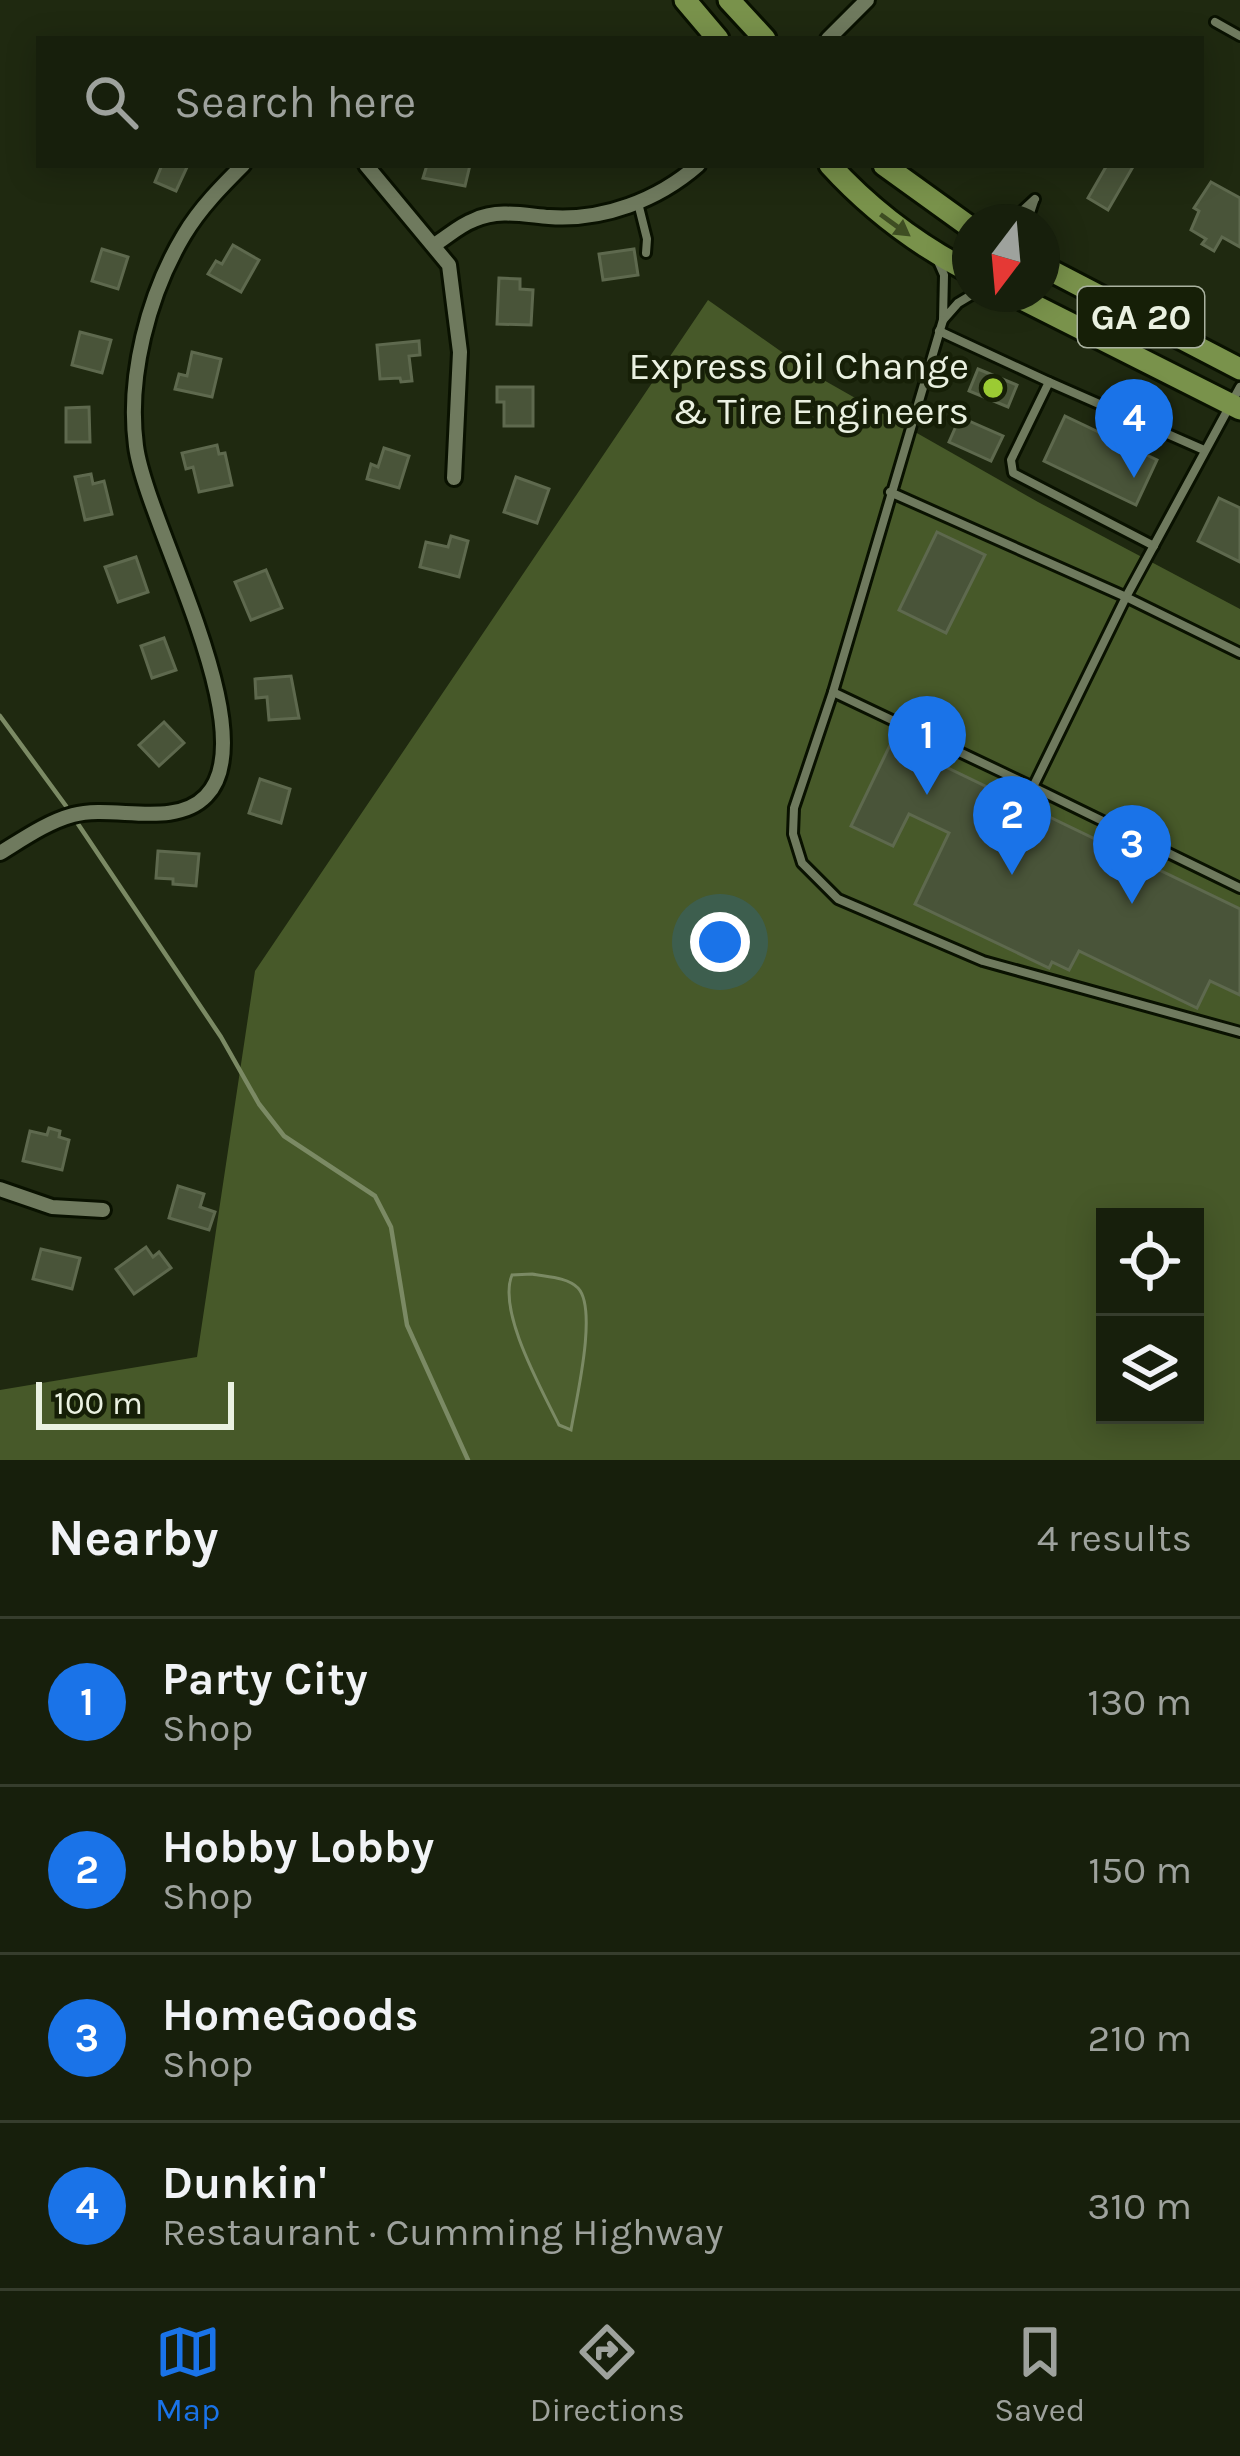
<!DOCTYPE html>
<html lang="en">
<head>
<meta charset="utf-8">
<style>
	:root { --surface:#171f0c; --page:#202715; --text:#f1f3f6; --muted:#9ea29d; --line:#363d2d; --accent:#1a73e8 }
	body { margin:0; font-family:Karla,sans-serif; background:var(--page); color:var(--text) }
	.controls { position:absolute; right:36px; bottom:36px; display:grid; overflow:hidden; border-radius:0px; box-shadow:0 6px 30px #0003 }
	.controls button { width:108px; height:108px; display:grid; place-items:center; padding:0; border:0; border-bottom:3px solid var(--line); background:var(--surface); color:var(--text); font:60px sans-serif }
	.compass { position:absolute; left:952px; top:204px; width:108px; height:108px; border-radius:50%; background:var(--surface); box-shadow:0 6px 30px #0003; rotate:196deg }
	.scale { position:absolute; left:36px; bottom:30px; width:198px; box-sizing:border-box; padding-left:12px; border:6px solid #eaf1e1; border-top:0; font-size:33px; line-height:42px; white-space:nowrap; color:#eaf1e1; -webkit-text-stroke:9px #161f07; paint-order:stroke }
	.you { position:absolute; left:720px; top:942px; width:42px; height:42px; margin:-30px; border:9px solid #fff; border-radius:50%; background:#1a73e8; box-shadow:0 0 0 18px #1a73e833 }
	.badge { display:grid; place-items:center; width:78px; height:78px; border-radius:50%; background:var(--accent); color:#fff; font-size:39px; font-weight:700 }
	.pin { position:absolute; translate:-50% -99px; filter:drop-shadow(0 3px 6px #0008) }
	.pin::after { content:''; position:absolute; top:63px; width:42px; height:36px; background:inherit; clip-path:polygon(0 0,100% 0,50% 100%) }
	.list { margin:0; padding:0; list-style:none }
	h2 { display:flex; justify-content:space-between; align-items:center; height:156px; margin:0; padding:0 48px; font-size:51px }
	h2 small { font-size:39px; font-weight:400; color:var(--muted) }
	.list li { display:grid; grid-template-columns:78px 1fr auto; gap:36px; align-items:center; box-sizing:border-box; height:168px; padding:0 48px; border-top:3px solid var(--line) }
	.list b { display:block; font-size:45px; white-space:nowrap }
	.list p { margin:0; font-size:39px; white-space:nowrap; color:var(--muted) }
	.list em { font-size:39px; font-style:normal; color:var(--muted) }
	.icon { flex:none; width:66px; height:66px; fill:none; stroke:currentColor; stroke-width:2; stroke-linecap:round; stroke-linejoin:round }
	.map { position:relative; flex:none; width:1240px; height:1460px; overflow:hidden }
	.search { position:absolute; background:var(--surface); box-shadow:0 6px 30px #0003; left:36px; right:36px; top:36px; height:132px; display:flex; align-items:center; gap:30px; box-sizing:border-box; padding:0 42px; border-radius:0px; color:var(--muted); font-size:45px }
	.sheet { height:828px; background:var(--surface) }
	nav { display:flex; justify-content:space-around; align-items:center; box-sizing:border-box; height:168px; border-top:3px solid var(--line); background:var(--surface); font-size:33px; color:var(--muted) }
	nav a { display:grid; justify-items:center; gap:6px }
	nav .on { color:var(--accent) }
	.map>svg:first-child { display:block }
	.forest { fill:#475929; fill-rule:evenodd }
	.water { fill:#4c5e2e; stroke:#7b8a64; stroke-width:3 }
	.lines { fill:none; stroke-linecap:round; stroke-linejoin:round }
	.stream { stroke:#7b8a64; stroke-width:4.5 }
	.building { fill:#495439; stroke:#5e694e; stroke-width:3 }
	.lane-casing { stroke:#091100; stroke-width:14 }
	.street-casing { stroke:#091100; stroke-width:20 }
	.primary-casing { stroke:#091100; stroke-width:27 }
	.lane { stroke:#6f7a5e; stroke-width:8 }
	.street { stroke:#6f7a5e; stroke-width:14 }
	.primary { stroke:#79924b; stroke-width:21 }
	.oneway { fill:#3e4d22 }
	.poi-dot { fill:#9bcb33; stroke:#161f07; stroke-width:4.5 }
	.labels { text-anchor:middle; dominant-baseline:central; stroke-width:9; stroke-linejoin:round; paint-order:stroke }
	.shield { fill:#161f07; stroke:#aab2a0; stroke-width:3 }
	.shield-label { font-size:36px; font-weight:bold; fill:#eaf1e1 }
	.poi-label { font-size:39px; fill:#eaf1e1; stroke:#161f07; text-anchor:end }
</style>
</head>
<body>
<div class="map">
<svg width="1240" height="1460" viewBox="0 0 1240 1460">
	<rect width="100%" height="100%" fill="#1f2910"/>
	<path class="forest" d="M708 300 813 374 1038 502 1240 609V1460H0V1390L197 1357 255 971ZM1105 1217H1195V1415H1105Z"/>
	<path class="water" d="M532 1274C547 1277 567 1277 578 1288 598 1309 576 1400 571 1430L559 1425C542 1390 497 1311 512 1275Z"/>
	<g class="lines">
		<g class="stream">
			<path d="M0 716 66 806"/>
			<path d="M78 824 221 1037 259 1104 284 1136 375 1196 391 1227 407 1325 468 1460"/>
		</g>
	</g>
	<g class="building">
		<path d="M162 165H188L176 191 155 182Z"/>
		<path d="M427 165H470L465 186 423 178Z"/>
		<path d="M1107 165H1134L1108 210 1088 198Z"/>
		<path d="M1211 182 1240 198V247L1222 237 1214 251 1202 244 1206 239 1191 230 1199 211 1194 208Z"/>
		<path d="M233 245 259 260 241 292 208 274 216 261 222 264Z"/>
		<path d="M102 249 128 257 118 289 92 281Z"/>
		<path d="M634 249 638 275 603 280 599 254Z"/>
		<path d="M499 278 520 279V289L533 290 531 325 497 324Z"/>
		<path d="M80 332 111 340 102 373 72 365Z"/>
		<path d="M419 341 420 355 409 356 412 381 401 382 400 378 380 379 377 345Z"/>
		<path d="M192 352 221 359 212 397 175 389 179 374 187 376Z"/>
		<path d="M978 369 1017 385 1008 407 969 391Z"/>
		<path d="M497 387H533V426H504V402H497Z"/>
		<path d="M89 407 90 442H66V408Z"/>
		<path d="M1065 416 1157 460 1136 505 1044 461Z"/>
		<path d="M960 417 1003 436 991 461 949 442Z"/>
		<path d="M217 445 219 454 225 453 232 485 199 492 193 467 186 469 182 453Z"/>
		<path d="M384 448 409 456 399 488 367 479 371 464 378 467Z"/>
		<path d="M91 474 93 484 104 481 112 514 85 520 75 477Z"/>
		<path d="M516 477 549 489 537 523 504 512Z"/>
		<path d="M1219 498 1240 508V562L1198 541Z"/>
		<path d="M937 532 985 555 946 633 899 610Z"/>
		<path d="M451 536 468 541 459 577 420 567 426 542 448 547Z"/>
		<path d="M136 557 148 592 118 602 105 567Z"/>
		<path d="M266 570 282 608 251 620 235 582Z"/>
		<path d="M164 638 176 670 152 678 141 646Z"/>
		<path d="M291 676 299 718 269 720 267 697 256 698 255 679Z"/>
		<path d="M164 722 184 743 159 766 139 745Z"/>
		<path d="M892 741 1240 909V995L1210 981 1197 1008 1079 951 1069 970 1052 962 1049 968 915 904 949 833 909 814 893 846 851 826Z"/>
		<path d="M260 779 290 789 281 823 249 813Z"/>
		<path d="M158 851 199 854 196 886 173 884V879L156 878Z"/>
		<path d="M49 1128 60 1131 59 1137 69 1140 62 1170 23 1161 30 1131 47 1135Z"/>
		<path d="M178 1186 204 1194 200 1207 215 1212 209 1230 169 1218Z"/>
		<path d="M146 1247 153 1257 159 1252 171 1268 134 1294 116 1269Z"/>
		<path d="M41 1249 80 1258 72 1289 33 1279Z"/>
	</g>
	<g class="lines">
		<g class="lane-casing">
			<g id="lane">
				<path d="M1215 22 1240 36"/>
				<path d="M638 203 647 239 646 253"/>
				<path d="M1010 222 1035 199"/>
				<path d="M1027 222 1034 201"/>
				<path d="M937 259 944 275 943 320 958 303 973 294"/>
				<path d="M939 331 1049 382"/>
				<path d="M1240 387 1126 597 1240 653"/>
				<path d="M890 492 1126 597 1033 787 833 692 943 320"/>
				<path d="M1154 546 1013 473 1011 460 1049 382 1204 450"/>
				<path d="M833 692 794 808 793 834 802 863 838 899 983 961 1240 1032"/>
				<path d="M1033 787 1240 888"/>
			</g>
		</g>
		<g class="street-casing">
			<g id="street">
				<path d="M828 39 867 0"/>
				<path d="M366 165 449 265 460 352 454 478"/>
				<path d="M434 245C447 237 460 225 474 220 498 209 524 215 549 217 603 221 658 200 698 165"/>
				<path d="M0 853C23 839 47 822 73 815 113 804 174 829 206 796 267 734 146 523 136 446 127 377 148 295 184 235 200 208 222 186 243 165"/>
				<path d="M0 1189 52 1207 103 1210"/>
			</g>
		</g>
		<g class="primary-casing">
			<g id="primary">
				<path d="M685 0 718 39"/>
				<path d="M729 0 765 39"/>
				<path d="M830 165C871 210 916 244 970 272"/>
				<path d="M884 165 970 227"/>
				<path d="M1042 266 1240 369"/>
				<path d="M1012 294 1240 409"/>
			</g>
		</g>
		<use href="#lane" class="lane"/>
		<use href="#street" class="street"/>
		<use href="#primary" class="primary"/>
	</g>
	<defs><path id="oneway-solid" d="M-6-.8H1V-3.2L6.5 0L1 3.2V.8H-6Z" transform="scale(3)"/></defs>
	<use class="oneway" href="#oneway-solid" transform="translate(895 225) rotate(36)"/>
	<circle class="poi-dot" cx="993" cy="388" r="12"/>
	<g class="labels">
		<rect class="shield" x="1078" y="287" width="126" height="60" rx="9"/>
		<g class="shield-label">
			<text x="1141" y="317">GA 20</text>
		</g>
		<g class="poi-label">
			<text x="969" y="366">Express Oil Change<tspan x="969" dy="45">&amp; Tire Engineers</tspan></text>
		</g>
	</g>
</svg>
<div class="controls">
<button><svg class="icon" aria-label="locate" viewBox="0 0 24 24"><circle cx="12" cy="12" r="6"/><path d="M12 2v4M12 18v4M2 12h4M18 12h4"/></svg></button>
<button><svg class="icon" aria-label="layers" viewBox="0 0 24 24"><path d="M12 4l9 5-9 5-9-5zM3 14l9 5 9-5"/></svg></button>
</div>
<svg class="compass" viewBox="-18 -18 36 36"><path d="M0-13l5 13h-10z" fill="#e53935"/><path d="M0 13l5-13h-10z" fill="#9ea29d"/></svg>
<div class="scale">100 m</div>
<div class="you"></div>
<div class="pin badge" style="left:927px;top:795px">1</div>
<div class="pin badge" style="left:1012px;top:875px">2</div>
<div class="pin badge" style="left:1132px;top:904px">3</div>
<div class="pin badge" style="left:1134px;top:478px">4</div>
<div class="search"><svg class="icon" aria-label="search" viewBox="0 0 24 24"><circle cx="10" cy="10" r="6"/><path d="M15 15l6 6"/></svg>Search here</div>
</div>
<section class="sheet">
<h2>Nearby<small>4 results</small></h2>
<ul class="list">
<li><span class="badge">1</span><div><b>Party City</b><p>Shop</p></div><em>130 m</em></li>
<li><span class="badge">2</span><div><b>Hobby Lobby</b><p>Shop</p></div><em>150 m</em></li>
<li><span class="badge">3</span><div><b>HomeGoods</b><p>Shop</p></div><em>210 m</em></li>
<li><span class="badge">4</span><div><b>Dunkin'</b><p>Restaurant · Cumming Highway</p></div><em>310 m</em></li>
</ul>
</section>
<nav>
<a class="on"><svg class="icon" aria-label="map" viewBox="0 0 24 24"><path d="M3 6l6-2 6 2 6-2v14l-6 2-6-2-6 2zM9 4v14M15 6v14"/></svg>Map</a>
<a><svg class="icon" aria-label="directions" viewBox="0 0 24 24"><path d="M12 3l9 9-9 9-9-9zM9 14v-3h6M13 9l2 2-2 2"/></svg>Directions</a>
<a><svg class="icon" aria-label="saved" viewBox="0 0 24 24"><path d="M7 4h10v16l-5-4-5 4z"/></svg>Saved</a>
</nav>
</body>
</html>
